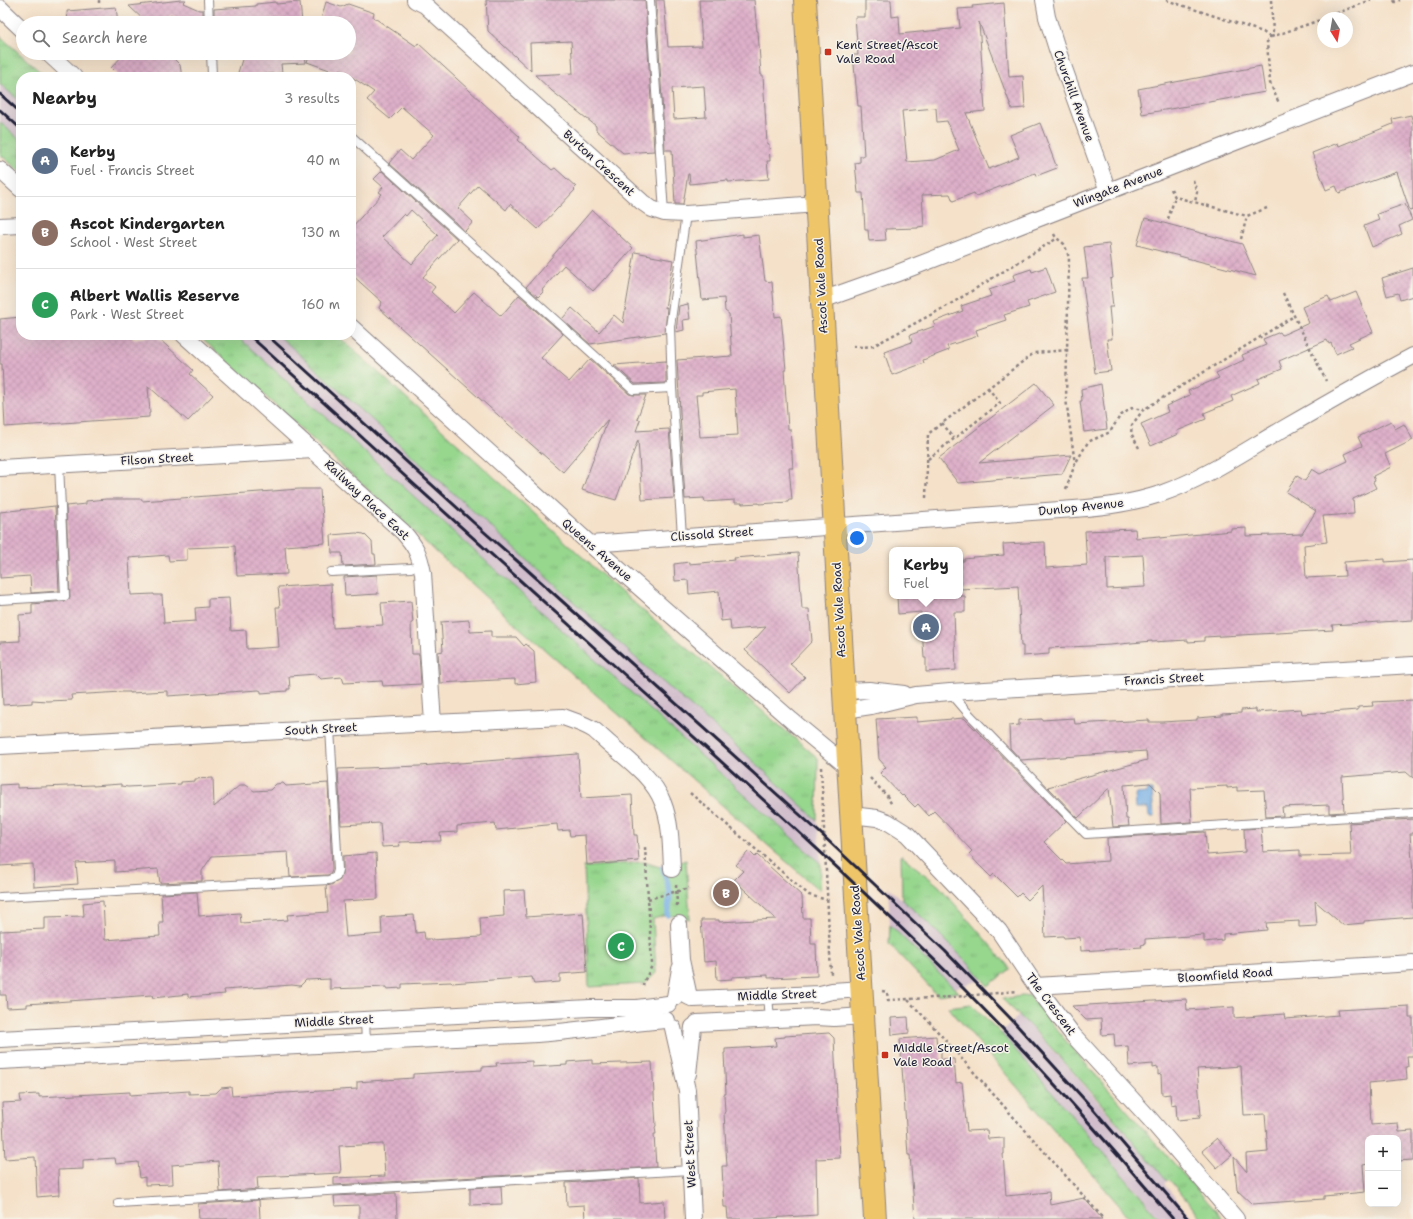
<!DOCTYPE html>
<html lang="en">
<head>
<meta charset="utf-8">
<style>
	:root { --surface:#fff; --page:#f6f6f6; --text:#222; --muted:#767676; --line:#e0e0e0; --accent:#c8321e }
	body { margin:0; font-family:"Shantell Sans",sans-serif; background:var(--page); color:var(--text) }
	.controls { position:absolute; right:12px; bottom:12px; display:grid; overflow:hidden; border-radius:8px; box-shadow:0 4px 16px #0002 }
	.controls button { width:36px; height:36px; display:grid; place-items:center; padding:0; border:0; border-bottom:1px solid var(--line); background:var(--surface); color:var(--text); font:20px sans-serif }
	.compass { position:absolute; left:1317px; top:12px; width:36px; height:36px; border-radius:50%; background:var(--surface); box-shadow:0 4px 16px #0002; rotate:169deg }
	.you { position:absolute; left:857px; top:538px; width:14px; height:14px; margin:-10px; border:3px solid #fff; border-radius:50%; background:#1a73e8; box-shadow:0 0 0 6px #1a73e833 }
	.badge { display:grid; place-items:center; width:26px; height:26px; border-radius:50%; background:var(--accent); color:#fff; font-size:13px; font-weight:700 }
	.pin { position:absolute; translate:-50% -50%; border:2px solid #fff; box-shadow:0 1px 4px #0006 }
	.popup { position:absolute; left:889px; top:547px; width:74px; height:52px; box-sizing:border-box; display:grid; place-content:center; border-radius:8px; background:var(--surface); filter:drop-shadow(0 1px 3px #0005); font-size:13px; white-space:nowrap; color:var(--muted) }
	.popup b { font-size:15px; color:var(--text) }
	.popup::after { content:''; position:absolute; left:50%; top:100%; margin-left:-8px; border:8px solid transparent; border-top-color:var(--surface) }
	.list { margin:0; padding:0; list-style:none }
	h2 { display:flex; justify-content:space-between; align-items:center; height:52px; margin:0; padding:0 16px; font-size:17px }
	h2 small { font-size:13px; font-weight:400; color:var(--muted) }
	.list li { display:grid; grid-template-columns:26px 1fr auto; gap:12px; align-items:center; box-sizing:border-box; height:72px; padding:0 16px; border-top:1px solid var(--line) }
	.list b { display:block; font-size:15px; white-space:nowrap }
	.list p { margin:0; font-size:13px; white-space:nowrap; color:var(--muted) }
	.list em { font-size:13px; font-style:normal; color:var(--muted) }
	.icon { flex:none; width:22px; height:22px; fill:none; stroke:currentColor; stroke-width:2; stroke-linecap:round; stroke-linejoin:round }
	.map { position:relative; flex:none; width:1413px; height:1219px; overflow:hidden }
	.search { position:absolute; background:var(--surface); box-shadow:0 4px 16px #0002; left:16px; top:16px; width:340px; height:44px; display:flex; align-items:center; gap:10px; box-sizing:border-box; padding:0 14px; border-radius:22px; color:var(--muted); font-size:15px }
	.panel { position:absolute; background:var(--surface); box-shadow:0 4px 16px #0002; left:16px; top:72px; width:340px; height:268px; border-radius:16px }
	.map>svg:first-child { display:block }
	.railway { fill:#d1bdcc }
	.grass { fill:url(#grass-tufts); stroke:#5c7c64 }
	.water { fill:#74aee5; stroke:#4b6890 }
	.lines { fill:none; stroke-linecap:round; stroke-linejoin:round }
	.stream { stroke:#74aee5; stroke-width:6 }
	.building { fill:url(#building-cross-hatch); fill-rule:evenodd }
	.service-casing { stroke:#8c8282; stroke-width:10 }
	.minor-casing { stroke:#8c8282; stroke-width:18 }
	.primary-casing { stroke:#8c8282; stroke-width:24 }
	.path { stroke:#8c8282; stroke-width:2.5; stroke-dasharray:3 3; stroke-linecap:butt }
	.service { stroke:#fff; stroke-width:8 }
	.minor { stroke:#fff; stroke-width:16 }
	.primary { stroke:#eec569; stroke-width:22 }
	.rail { stroke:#22223b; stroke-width:3 }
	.poi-dot { fill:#c8321e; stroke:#f7f3e8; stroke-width:1.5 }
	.labels { text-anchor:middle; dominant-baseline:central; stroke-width:3; stroke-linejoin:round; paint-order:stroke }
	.poi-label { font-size:12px; fill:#22223b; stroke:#f7f3e8; text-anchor:start }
	.street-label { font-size:12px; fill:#22223b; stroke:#f7f3e8 }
</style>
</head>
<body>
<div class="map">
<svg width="1413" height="1219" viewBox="0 0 1413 1219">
	<defs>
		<pattern id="grass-tufts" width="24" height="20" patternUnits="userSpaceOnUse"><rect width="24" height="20" fill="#96d68d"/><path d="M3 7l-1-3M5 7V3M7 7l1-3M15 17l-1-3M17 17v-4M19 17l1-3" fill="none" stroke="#81b77b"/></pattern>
		<pattern id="building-cross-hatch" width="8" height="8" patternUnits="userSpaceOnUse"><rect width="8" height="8" fill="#deb0c9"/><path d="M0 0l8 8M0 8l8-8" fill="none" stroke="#be97ae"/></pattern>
	</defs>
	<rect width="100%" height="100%" fill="#f7f3e8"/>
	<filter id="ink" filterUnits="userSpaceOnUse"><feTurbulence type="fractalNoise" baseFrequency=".025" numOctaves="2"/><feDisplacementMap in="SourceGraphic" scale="8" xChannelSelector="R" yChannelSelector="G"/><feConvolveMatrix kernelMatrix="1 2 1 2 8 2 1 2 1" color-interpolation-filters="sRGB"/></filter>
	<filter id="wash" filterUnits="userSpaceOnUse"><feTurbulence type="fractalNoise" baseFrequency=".012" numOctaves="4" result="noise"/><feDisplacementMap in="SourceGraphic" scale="16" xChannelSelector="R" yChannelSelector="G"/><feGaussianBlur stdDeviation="0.9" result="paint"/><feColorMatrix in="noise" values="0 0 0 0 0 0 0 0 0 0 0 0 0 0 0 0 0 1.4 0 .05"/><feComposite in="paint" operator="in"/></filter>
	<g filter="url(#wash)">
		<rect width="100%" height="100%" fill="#f5e1c9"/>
		<g class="railway">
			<path d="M0 84 21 102V141L0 122Z"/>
			<path d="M236 335H278L656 676 759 766 817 820 821 864 315 407Z"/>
			<path d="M888 887 922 917 969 964 982 980 954 988 890 925Z"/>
			<path d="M1019 1015 1067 1066 1134 1143 1167 1181 1164 1184 1193 1219H1167L1164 1216 1160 1218 1001 1033Z"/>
		</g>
		<g class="grass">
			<path d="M0 36 46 77H21V102L0 84Z"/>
			<path d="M0 122 21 141V173L0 154Z"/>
			<path d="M198 335H236L315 407 821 864 820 891 512 621Z"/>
			<path d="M278 335H337L621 592 818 758 817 820 759 766 656 676Z"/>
			<path d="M901 855 939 886 1010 968 1008 971 988 986 969 964 922 917 902 900Z"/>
			<path d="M686 860 690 919 668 915 653 919 656 973 645 984 589 987 584 867 644 862 663 868Z"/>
			<path d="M890 925 954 988 959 992 937 995 889 944Z"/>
			<path d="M1029 995 1070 1046 1223 1219H1202L1169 1179 1167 1181C1114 1119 1062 1054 1002 999Z"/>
			<path d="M971 1004 1001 1033 1160 1219H1131L948 1007Z"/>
		</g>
		<path class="water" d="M1147 790H1152L1154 817H1149L1148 808H1136L1135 794 1147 793Z"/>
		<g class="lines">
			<path class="stream" d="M663 868 670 892 668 915"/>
		</g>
		<g id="blocks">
			<g class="building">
				<path d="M181 0H186L183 3 199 10H203V23H187L171 15 163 23H147L129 6Z"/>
				<path d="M486 0H645L654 151 623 153 596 130V126L552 91 535 75 573 73 571 41 530 43 531 71 488 31Z"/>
				<path d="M656 0H664L668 47 702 46 699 0H754L757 31H758L761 75H763L767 144H769L770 161H767L769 179 728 182V180L690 184 689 174H688L683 204H675L672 150H665ZM704 86 706 117 674 119 672 88Z"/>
				<path d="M865 0H891L892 17 899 16 900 34 960 28 958 9 973 8 972 6 1004 3 1009 77 1023 76 1025 108 1012 109 979 22 985 111 966 113 989 169 1019 157 1010 135 1040 123 1057 168 1036 176 1035 173 976 196 974 193 953 201 950 194 922 195 924 226 918 227V228L885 229 886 240 869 241 868 230H865L863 193H858L855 163 860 162V156H864L861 106H858L853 55H858L855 17H865ZM936 108 937 122 947 121 959 150 935 160 907 162 902 111Z"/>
				<path d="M276 2V4L300 2 302 23H214V9L256 6V4Z"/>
				<path d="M326 2 341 7 348 4 374 13 373 17 416 46 418 43 520 137 518 140 552 170 555 168 576 187 574 189 575 190 538 229 510 204 506 210 478 185 458 208 473 222 465 231 389 163 400 150 411 160 434 135 402 107 390 119 367 100 374 92 340 69 338 73 307 62 310 53H349V23H320Z"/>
				<path d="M116 7 118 23H68L67 11Z"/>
				<path d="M125 53H168L180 65 182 77H120L111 68Z"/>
				<path d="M244 53H305L306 63 281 64 282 73 237 76Z"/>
				<path d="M1261 66 1265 92 1142 114 1138 89Z"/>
				<path d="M1411 115 1413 125V210L1410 211 1397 172 1339 193 1336 186 1326 190 1312 153 1338 143 1339 146 1393 124 1392 119Z"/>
				<path d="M382 171 457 239 423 277 435 287 431 292 454 313 474 292 501 316 519 295 563 334 541 358 569 382 590 359 629 394 633 395H646L637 419 640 420 636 431 669 429 674 498 642 500 638 440 616 500 582 490 608 419 563 472 508 424 379 308 382 302 351 274V228L382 194 379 192 383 187 374 179ZM411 210 438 235 412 264 382 237 404 214 406 216Z"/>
				<path d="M1405 204 1412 220 1399 226 1402 234 1372 247 1364 226 1379 220 1377 214Z"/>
				<path d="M592 210 633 248 606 279 605 278 593 291 564 265 542 290 543 292 538 297 526 287Z"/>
				<path d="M1145 218 1242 244 1256 276 1137 245Z"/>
				<path d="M743 234V237L759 235 765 281 772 282 775 317 781 316 786 370H784L786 399 788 429H790L793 468H789L792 500H788V502L759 504V503L742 504V503H735V500L705 502 704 498 685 499 677 360 732 356 729 314 725 311 724 298 702 300 696 241ZM735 389 738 435 700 437 696 395H702V392Z"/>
				<path d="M1109 244 1113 278 1110 279 1113 307H1109L1112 339H1107L1111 371 1095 373 1082 278H1088L1084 247Z"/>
				<path d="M635 252 651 255V256L673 260 665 308 667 307 665 333 590 344 562 319 572 308 599 332 614 315 623 323Z"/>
				<path d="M1046 267 1055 292 1027 302 1029 307 1004 315 1006 320 976 330 978 336 947 346 949 350 923 360 924 363 892 375 884 352 912 342 910 335 935 326 933 322 963 311 961 306 991 296 989 290 1015 281 1013 275 1031 269 1032 272Z"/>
				<path d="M1413 268V296L1400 300 1398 293 1387 296 1382 278Z"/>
				<path d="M1356 292 1373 332 1349 343 1352 347 1336 354 1331 343 1329 344 1327 340 1279 361 1282 369 1258 379 1260 383 1231 396 1233 401 1204 413 1206 419 1177 431 1178 434 1151 446 1141 424 1168 412 1166 406 1190 395 1188 391 1219 378 1216 373 1244 360 1242 355 1266 345 1263 339 1280 332 1282 335 1309 323 1302 307 1328 296 1331 302Z"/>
				<path d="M688 304 690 319 683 320 684 330 676 332 679 306Z"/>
				<path d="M21 317V335H132V339L156 336 193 370 190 374 213 395 188 421 148 386 150 413H149V417L5 427 2 364H0V319Z"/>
				<path d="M666 361V383L635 384 614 365Z"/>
				<path d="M1036 383 1054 405 979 463 1071 455 1062 474 958 483 939 458Z"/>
				<path d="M1101 384 1107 429 1084 432 1080 401H1082L1081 389Z"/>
				<path d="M1391 421 1395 429 1404 424 1413 440 1385 454 1391 467 1373 476 1375 481 1373 482 1376 488 1353 499 1354 514 1323 516 1327 542 1304 545 1306 578 1345 576 1344 562 1385 559V562L1413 560V620L1332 625 1333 630 1204 637V641L1188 642V640L1152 642V641L1110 645 1049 648V654L1023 656V646H1021L1018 586 960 589V561H964V559L973 558 972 557 1004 555 1003 544 1045 542 1046 568 1087 565 1085 531 1135 529 1136 538 1160 536V538L1231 531V529L1246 528V536L1302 534 1316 511 1286 492 1297 476 1305 481 1312 469 1320 474 1348 461 1345 454 1362 446 1358 437ZM1143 555 1145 587 1107 589 1106 557Z"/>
				<path d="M299 489H320L321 506H322L325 543 285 546 287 574 237 576 235 546 187 548V560L169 561 168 555 129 558 131 595 154 594V595H162L164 623 196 621 195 608 208 607V599L229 598 231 631 246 630 247 649 279 647 276 607H280L278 587 331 584 333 628 383 625 381 603 411 601 413 623H411L412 654H419L421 684 383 686 382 681 344 683 342 677 321 679 316 674 289 676 290 689H287V691L261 693V691L259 690 167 696V691L130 693V692H122L71 695 72 700 47 701 32 700V703L3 705 0 642 20 641 19 615 32 614V604L65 601 70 598 66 506 86 504V501L106 499H142V501Z"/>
				<path d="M55 506 59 591 31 593 30 576 0 578V512Z"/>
				<path d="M356 533 364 534 372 542 373 554H375L376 564 343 566 342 553H332L331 535Z"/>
				<path d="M798 553 802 609H809L812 641 790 664 805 677 790 693 745 650 766 627 731 630 730 620 721 621 719 591 689 594 688 580 675 581 674 564 689 562V564L735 560 734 558Z"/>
				<path d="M377 575 378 594 345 596 344 577Z"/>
				<path d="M897 596H965V612H954L956 670 926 672V658H924L921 612 898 614Z"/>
				<path d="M469 620 470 632 491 631V637H516L524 646 526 644 534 651 536 682 515 684V679L440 683 438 652 443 651 441 622Z"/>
				<path d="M1413 700V778L1406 772 1342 777 1344 812 1329 813V805L1282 807 1283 816 1266 817 1264 790 1237 791V787L1227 788V786L1190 788 1192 822 1161 824 1160 793 1150 783 1124 785 1126 819H1128L1129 826 1113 827 1109 788 1078 818 1048 787 1147 760 1146 751 1021 760 1010 748 1009 726 1019 725V720L1042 719V720L1074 718 1075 724 1149 720V722H1162L1197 720V718L1222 716V714L1241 713V710L1256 709V712L1301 709 1302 714 1358 710V707L1373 706 1372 702Z"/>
				<path d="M917 717V722L964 718 1066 821 1044 842 1066 864 1108 861 1107 838 1205 832 1207 855 1245 852 1244 829 1261 828 1263 852 1300 850V856L1351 855 1349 823 1413 819V834H1410L1413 874V917L1364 921V923L1343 925 1315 901 1317 926 1299 927V921L1266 923 1267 930 1223 934V940L1204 942V935L1145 939V944L1141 945 1142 947 1081 951 1080 937 1064 938 1063 936 1045 937 1042 886 1028 900 1021 893 1017 897 994 874 991 877 978 864 969 854 972 851 934 811 929 816 918 804 915 807 903 795 902 796 880 773 886 767 879 759 876 719Z"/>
				<path d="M578 754 581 798 632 795 634 835H637L639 861 587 865 585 835 570 836 569 830 558 831 557 824 496 830 495 823 457 826V832L440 833 441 841 399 842 400 846 382 847 380 823 341 825 338 769 420 766Z"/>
				<path d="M213 778 214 807 240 785H246L254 791 270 790 276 784 283 783 286 786 328 783 332 869 331 873 328 875 290 877 288 852 212 856 202 871V881L160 883 158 869 115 872V861L76 863 78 884 34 887 33 864 0 866V785L17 784V788L93 785V786L121 784V786L128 787 181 784V782L195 781V779Z"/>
				<path d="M749 851 755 857 757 855 802 896 803 918H810L811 944H816L817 976 768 978V975L732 977V979L717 980 716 961 704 962 701 920H719V922L776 919 734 880 743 871 736 865Z"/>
				<path d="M376 853 378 899 343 901 346 937 382 934 381 917 414 915 416 933 424 932 425 939H431V940L481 937 480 918 504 916 503 891 524 890 526 917 583 913 587 972 560 974V982L534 984 532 977 452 983 451 982 402 984V988L386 989V987L330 989V979L306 980 300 986 292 985 224 990 225 994 188 997V994L153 998 152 995 27 1004V1007L7 1008 6 995H0V931L45 929V917L84 916 83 903 103 901 105 940 160 936 159 922H163L161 894 197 892 199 916 240 913 241 923 288 920 287 915 328 912 326 886 331 885 340 880 343 870V856Z"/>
				<path d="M1186 999 1187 1010 1234 1007V1018L1284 1014 1285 1019 1339 1015 1338 1010 1409 1006V1018H1413V1056H1407L1408 1067H1406L1407 1079 1369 1083 1371 1125 1398 1123 1399 1132 1413 1131V1160L1398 1161V1138H1368V1164L1363 1165 1365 1192 1324 1196V1199L1252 1204 1237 1190 1234 1157 1247 1172 1246 1154 1268 1152 1265 1114 1244 1115 1241 1066 1197 1069 1201 1115H1198L1200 1118 1177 1120 1176 1104 1171 1105 1170 1094 1162 1095 1161 1074 1158 1075V1067L1153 1068V1064L1129 1066 1128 1046 1115 1047 1114 1034 1102 1035 1101 1019 1086 1020 1072 1006Z"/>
				<path d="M908 1017 909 1033 892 1035 891 1018Z"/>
				<path d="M829 1033 834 1038 840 1158 816 1159 817 1215 753 1219H728L727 1207H724L722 1166H727L724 1113 725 1112 724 1094H726L724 1053H725V1049L776 1046 775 1038 785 1037V1036Z"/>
				<path d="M936 1036 937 1049H941V1059H954L956 1083 962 1082 967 1131 987 1130 988 1139 1004 1138V1154H1003L1006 1196 1049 1192 1050 1205 1084 1198 1102 1219H915L910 1155H908L900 1039Z"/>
				<path d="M592 1060V1064L652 1062 656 1126 655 1127 656 1134H654L656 1167 334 1185V1178L385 1176 383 1144 339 1146 341 1173 257 1177 258 1189 220 1192 218 1161 172 1165 173 1184 145 1185V1177L140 1178 138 1162 116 1164 115 1158 83 1160V1169L58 1170 59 1195 37 1197 35 1157 5 1159 2 1103 21 1102 20 1095 39 1094V1097L130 1092V1095L189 1091V1094L216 1093 221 1088 231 1087 232 1096 357 1089V1082L413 1078V1074L482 1070V1067L497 1066 496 1063 532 1061V1067L567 1065V1062Z"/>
				<path d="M1217 1138 1232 1155 1217 1168 1202 1151Z"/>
				<path d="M639 1178 640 1203 664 1201 665 1219H585L584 1205 567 1206 566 1183Z"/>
				<path d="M501 1186 502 1204 470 1205V1188Z"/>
				<path d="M396 1193 397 1219H359V1205L335 1206 334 1196Z"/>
				<path d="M259 1200 260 1219H199L198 1204Z"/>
			</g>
		</g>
	</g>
	<g filter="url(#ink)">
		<use href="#blocks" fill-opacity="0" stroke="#8c8282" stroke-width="1"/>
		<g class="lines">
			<g class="service-casing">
				<g id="service">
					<path d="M208 0 209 23"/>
					<path d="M650 0 664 213"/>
					<path d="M211 53 212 75"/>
					<path d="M351 136 633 390 672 388"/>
					<path d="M682 536 672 388 670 327 686 214"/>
					<path d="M331 572 411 568"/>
					<path d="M0 600 65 596 59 464"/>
					<path d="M950 692 968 713 1086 834 1413 813"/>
					<path d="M0 897 329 880 336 877 338 870 330 728"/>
					<path d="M768 996 770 1019"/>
					<path d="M365 1020 366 1043"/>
					<path d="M118 1203 691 1170"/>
				</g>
			</g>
			<g class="minor-casing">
				<g id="minor">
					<path d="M415 0 425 5 642 202 652 209 664 213 686 214 817 204"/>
					<path d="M1044 0 1047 17 1057 49 1108 191"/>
					<path d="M0 8 23 30"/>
					<path d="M48 53 74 77"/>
					<path d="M0 170 21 189"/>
					<path d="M0 226 21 225"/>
					<path d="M822 300 895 274 1413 73"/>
					<path d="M351 327 590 544 791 720 848 767"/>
					<path d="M184 335 403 532C416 547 419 553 423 573L433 723"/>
					<path d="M0 468 313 450"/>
					<path d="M590 544 1074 509C1103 507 1133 503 1160 494 1204 479 1243 452 1283 429 1326 404 1369 379 1413 356"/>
					<path d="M844 691 869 690 904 694"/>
					<path d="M845 710 871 706 916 695 950 692 1413 665"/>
					<path d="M0 746 433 723 563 717C574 721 585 724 594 730 600 735 606 741 612 746 631 762 654 779 663 803 671 823 671 847 672 869"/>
					<path d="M851 815 877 818 888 822 907 834 999 931 1036 986 1073 1035 1149 1118 1236 1219"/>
					<path d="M679 924 681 960 689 997"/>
					<path d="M1036 986 1413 963"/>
					<path d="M675 997 680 969"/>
					<path d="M693 999 820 994 832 991 862 989"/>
					<path d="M697 1023 817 1017 834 1018 863 1016"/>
					<path d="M673 1028 687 1090 693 1219"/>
					<path d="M0 1039 590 1008H637L668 1004"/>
					<path d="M0 1061 537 1034C580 1031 623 1023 666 1020"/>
					<path d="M688 1074 693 1027"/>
				</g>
			</g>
			<g class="primary-casing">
				<path id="primary" d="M805 0 845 710 875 1219"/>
			</g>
			<g class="path">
				<path d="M99 0V4"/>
				<path d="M1166 0 1263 32 1270 37"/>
				<path d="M1271 0 1273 32 1267 42 1270 83 1279 103"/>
				<path d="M1394 0 1395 2 1400 0"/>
				<path d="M1325 18 1371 0"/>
				<path d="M1271 37 1323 19"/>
				<path d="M1193 180 1197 192 1195 202"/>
				<path d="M1171 189 1175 197 1247 216 1267 208"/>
				<path d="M1168 219 1175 197"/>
				<path d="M1054 234C1056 239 1060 240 1064 244 1066 247 1067 253 1069 257L1066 399 1075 464"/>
				<path d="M1241 239 1247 216"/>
				<path d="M1283 293 1326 381"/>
				<path d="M853 346 862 347 873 346 949 305 1056 239"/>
				<path d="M942 423 954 438"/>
				<path d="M1139 448 1131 433 1132 425 1143 410 1294 316"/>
				<path d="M928 459 1000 403 988 388"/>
				<path d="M1066 489 1075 464 1088 442 1110 432 1120 416 1132 408 1143 410"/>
				<path d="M926 498 928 434 1034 353 1067 350"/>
				<path d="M821 767 831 974"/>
				<path d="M870 778 887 796 892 805"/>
				<path d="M690 793 809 895 827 900"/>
				<path d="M676 885 677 906"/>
				<path d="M648 899 689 888"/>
				<path d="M643 986C644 978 650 973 652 964L645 847"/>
				<path d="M882 991 887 992 888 1000 954 997 1018 991"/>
				<path d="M908 1000 931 1024 1104 1219"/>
			</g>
			<use href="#service" class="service"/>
			<use href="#minor" class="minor"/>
			<use href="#primary" class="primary"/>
			<g class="rail">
				<path d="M0 94 21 113"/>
				<path d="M0 110 21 129"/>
				<path d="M249 335C368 443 487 551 607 659 726 766 847 873 961 986 1035 1060 1105 1140 1173 1219"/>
				<path d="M267 335 474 523 523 566 818 831 945 951 1013 1021 1094 1110 1188 1219"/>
			</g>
		</g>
	</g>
	<g class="poi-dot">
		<rect x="824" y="48" width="8" height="8" rx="2"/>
		<rect x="881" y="1051" width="8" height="8" rx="2"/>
	</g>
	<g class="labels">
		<g class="poi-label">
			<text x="836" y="45">Kent Street/Ascot<tspan x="836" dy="14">Vale Road</tspan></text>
			<text x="893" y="1048">Middle Street/Ascot<tspan x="893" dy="14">Vale Road</tspan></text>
		</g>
		<g class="street-label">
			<text transform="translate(1074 96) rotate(70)">Churchill Avenue</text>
			<text transform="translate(599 163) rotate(42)">Burton Crescent</text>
			<text transform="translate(1118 187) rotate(-21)">Wingate Avenue</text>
			<text transform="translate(821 286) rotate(-93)">Ascot Vale Road</text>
			<text transform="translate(157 459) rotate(-3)">Filson Street</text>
			<text transform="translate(367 500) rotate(43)">Railway Place East</text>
			<text transform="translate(1081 507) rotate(-6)">Dunlop Avenue</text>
			<text transform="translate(712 534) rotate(-4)">Clissold Street</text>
			<text transform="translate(597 550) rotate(41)">Queens Avenue</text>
			<text transform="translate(839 610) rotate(-93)">Ascot Vale Road</text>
			<text transform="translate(1164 679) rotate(-3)">Francis Street</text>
			<text transform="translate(321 729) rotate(-3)">South Street</text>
			<text transform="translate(858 933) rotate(-94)">Ascot Vale Road</text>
			<text transform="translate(1225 975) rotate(-4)">Bloomfield Road</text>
			<text transform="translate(777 995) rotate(-2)">Middle Street</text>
			<text transform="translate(1051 1004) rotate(53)">The Crescent</text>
			<text transform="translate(334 1021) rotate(-3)">Middle Street</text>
			<text transform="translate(690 1154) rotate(-93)">West Street</text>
		</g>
	</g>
</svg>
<div class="controls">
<button>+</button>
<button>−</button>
</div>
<svg class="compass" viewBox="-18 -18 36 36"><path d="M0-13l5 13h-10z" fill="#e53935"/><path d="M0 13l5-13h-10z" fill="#767676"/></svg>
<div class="you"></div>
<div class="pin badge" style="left:926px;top:627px;background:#5c6f8a">A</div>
<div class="popup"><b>Kerby</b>Fuel</div>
<div class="pin badge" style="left:726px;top:893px;background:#8d6e63">B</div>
<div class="pin badge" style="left:621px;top:946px;background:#2e9e5b">C</div>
<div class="search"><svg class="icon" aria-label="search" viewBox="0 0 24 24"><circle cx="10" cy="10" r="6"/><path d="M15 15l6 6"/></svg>Search here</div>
<section class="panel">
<h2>Nearby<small>3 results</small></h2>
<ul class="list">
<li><span class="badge" style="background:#5c6f8a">A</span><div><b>Kerby</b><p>Fuel · Francis Street</p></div><em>40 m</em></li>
<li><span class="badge" style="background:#8d6e63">B</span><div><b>Ascot Kindergarten</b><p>School · West Street</p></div><em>130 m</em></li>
<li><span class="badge" style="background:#2e9e5b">C</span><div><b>Albert Wallis Reserve</b><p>Park · West Street</p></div><em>160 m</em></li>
</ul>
</section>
</div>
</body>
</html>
